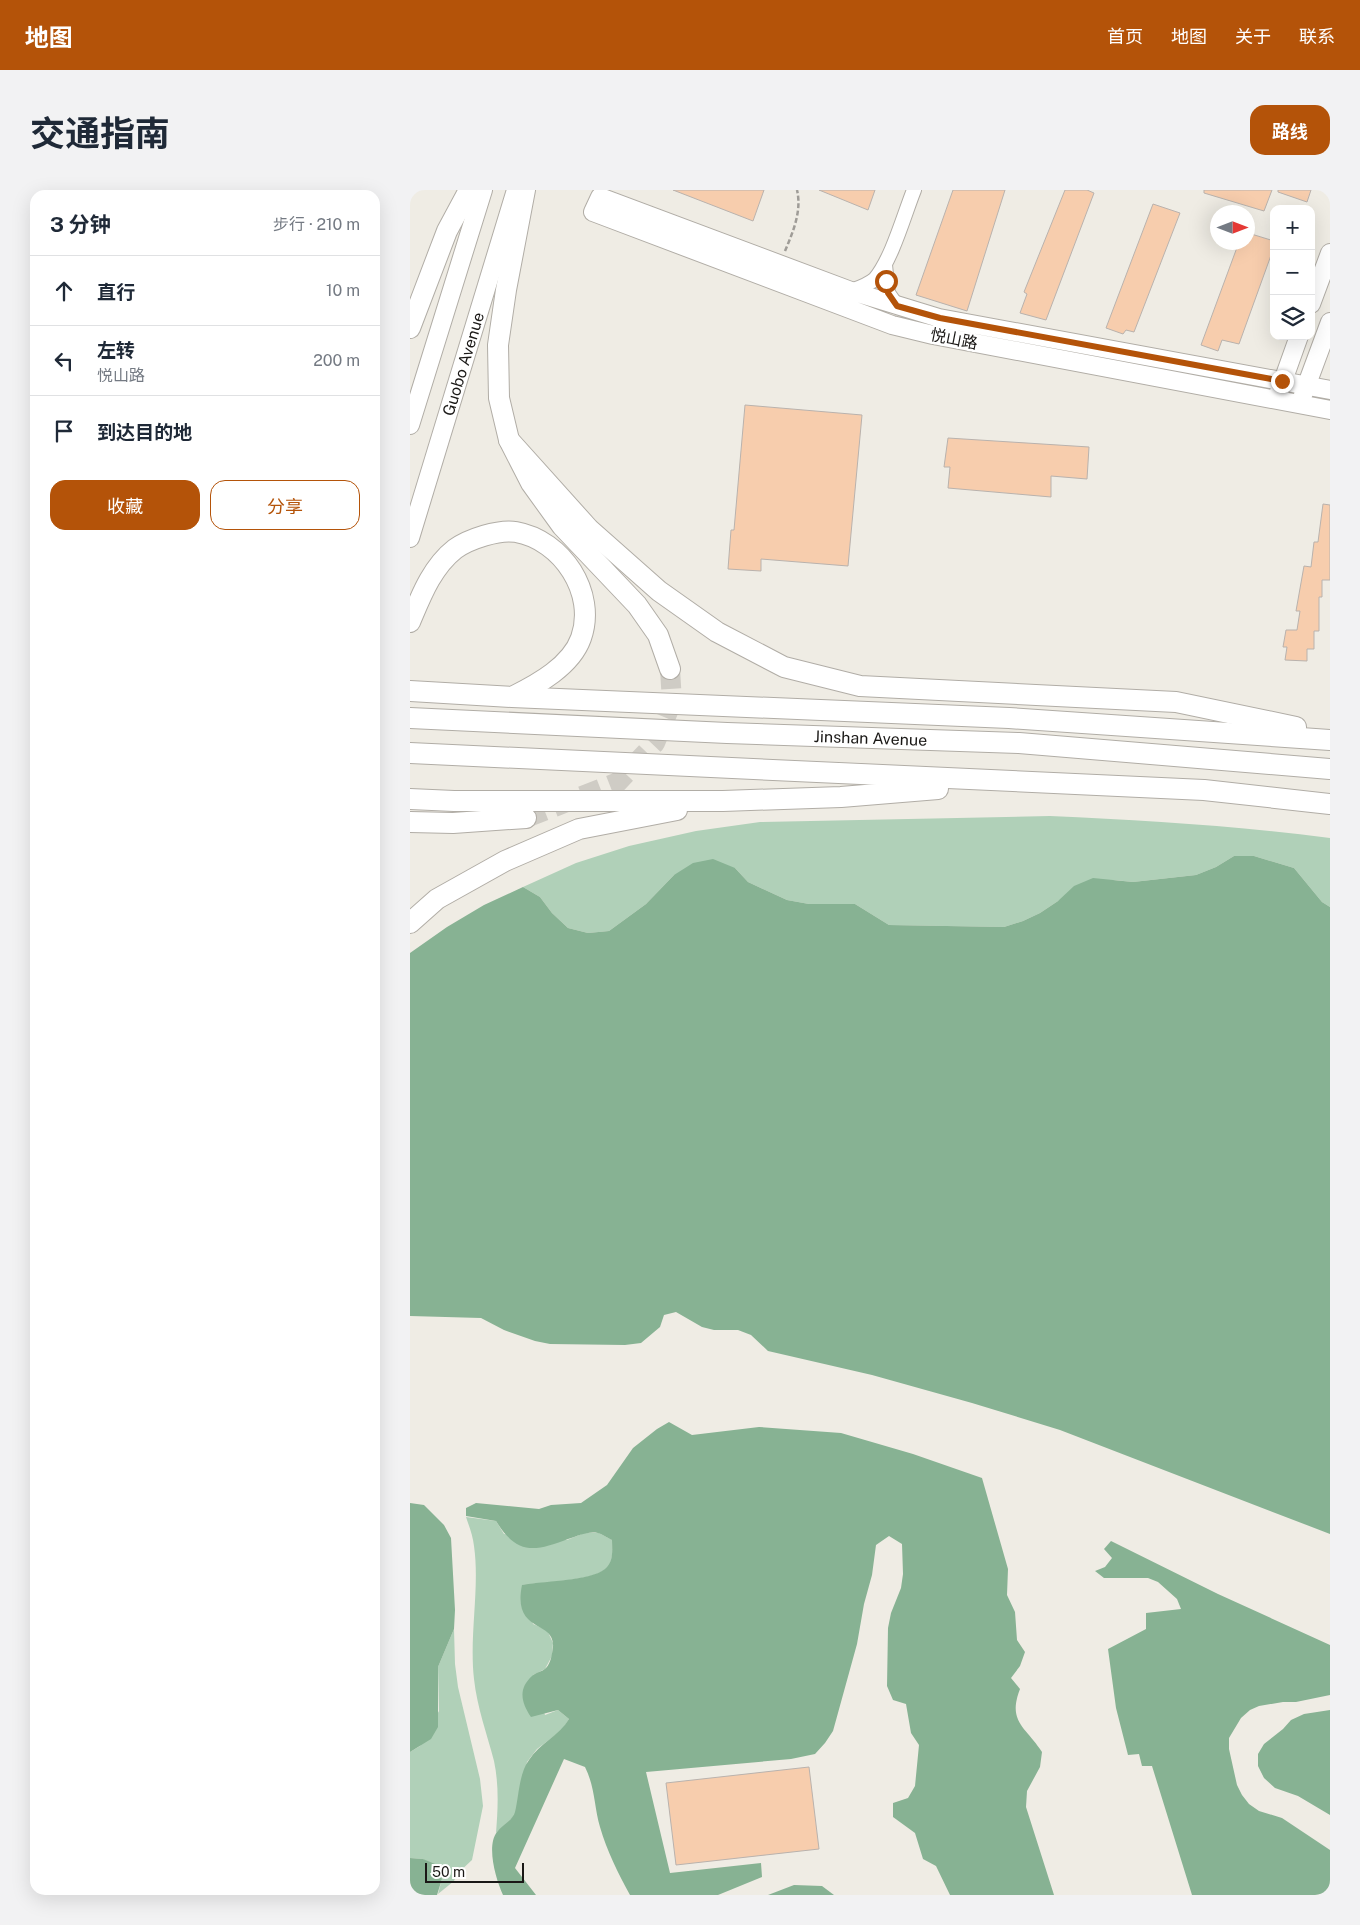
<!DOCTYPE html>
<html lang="zh">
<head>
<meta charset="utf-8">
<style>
	:root { --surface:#fff; --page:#f2f2f3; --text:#1f2937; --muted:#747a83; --line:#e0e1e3; --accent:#b45309 }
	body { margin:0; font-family:"Public Sans","Noto Sans SC",sans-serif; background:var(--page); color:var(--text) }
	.controls { position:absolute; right:15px; top:15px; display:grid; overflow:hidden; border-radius:10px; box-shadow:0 5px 20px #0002 }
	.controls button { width:45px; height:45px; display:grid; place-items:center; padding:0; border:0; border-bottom:1px solid var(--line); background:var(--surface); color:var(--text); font:25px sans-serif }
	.compass { position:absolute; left:800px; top:15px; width:45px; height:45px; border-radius:50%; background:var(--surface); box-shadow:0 5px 20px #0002; rotate:90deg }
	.scale { position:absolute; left:15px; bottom:12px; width:99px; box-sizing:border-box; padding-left:5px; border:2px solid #1a1816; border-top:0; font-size:14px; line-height:18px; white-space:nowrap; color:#1a1816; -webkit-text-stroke:4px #fff; paint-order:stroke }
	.stop { position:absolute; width:15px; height:15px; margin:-11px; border:4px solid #b45309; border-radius:50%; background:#fff }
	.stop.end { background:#b45309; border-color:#fff; box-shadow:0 1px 5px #0008 }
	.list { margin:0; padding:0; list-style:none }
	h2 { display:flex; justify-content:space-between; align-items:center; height:65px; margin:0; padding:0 20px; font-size:21px }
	h2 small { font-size:16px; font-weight:400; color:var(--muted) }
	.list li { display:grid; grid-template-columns:32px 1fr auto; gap:15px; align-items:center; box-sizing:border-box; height:70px; padding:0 20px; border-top:1px solid var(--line) }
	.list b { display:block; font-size:19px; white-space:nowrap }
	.list p { margin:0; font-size:16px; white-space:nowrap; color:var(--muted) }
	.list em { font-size:16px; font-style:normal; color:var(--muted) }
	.actions { display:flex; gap:10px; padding:15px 20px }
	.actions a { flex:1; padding:11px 0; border:1px solid var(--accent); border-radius:15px; text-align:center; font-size:18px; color:var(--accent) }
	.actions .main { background:var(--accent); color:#fff }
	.icon { flex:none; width:28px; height:28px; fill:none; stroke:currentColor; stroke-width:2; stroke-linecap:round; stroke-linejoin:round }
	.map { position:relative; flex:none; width:920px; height:1705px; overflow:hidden; border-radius:15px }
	header { display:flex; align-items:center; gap:30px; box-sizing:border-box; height:70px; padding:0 25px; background:var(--accent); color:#fff }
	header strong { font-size:24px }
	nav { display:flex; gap:28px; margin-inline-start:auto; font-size:18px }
	.intro { display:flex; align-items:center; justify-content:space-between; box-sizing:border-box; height:120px; padding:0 30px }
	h1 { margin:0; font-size:35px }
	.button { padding:12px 22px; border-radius:15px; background:var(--accent); color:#fff; font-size:18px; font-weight:700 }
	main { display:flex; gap:30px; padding:0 30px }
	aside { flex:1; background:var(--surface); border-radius:15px; box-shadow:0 5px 20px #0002 }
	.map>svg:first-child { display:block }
	.green { fill:#b0d0b8 }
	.forest { fill:#87b293 }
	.building { fill:#f7cdad; stroke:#b9b2ad }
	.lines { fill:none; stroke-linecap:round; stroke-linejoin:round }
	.highway-tunnel { stroke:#cfccc5; stroke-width:20; stroke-dasharray:20 10; stroke-linecap:butt }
	.minor-casing { stroke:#b1ada6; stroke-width:16 }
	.major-casing { stroke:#b1ada6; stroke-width:20 }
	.highway-casing { stroke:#b1ada6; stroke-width:22 }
	.path { stroke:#9f9c97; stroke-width:2.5; stroke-dasharray:5 2.5; stroke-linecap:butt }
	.minor { stroke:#fff; stroke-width:14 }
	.major { stroke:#fff; stroke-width:18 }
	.highway { stroke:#fff; stroke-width:20 }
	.route { stroke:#b45309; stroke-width:6 }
	.labels { text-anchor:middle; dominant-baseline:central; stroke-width:4.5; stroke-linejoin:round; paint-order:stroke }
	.street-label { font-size:16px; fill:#1a1816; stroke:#fff }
</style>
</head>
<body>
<header>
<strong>地图</strong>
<nav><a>首页</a><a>地图</a><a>关于</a><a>联系</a></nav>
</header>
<div class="intro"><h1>交通指南</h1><a class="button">路线</a></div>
<main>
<aside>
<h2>3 分钟<small>步行 · 210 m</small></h2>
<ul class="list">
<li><svg class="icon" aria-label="ahead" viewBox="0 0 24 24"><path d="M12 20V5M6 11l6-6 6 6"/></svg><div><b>直行</b></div><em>10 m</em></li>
<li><svg class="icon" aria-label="left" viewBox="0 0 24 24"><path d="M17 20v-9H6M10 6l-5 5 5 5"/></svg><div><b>左转</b><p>悦山路</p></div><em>200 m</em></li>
<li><svg class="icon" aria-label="arrive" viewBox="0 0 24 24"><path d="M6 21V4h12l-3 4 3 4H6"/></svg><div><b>到达目的地</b></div></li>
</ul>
<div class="actions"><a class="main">收藏</a><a>分享</a></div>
</aside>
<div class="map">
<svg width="920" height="1705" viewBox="0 0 920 1705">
	<rect width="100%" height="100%" fill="#efece4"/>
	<g class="green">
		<path d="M640 626C734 630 827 636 920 648V717L912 712 884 678 844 666H824L806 677 786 685 723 692 704 690 648 711 630 723 613 731 594 737 479 735 445 714H399L377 710 338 692 325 678 264 685 236 714 199 741 178 743 158 738 142 723 130 707 113 697 166 673 219 656 286 641 350 632Z"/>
		<path d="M56 1327 86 1331 94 1344 157 1350 174 1343H189L202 1350C202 1360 204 1372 196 1379 182 1391 132 1392 112 1395L123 1434 137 1440 143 1453 142 1466 135 1479 123 1485 135 1525 148 1520 159 1529 152 1540 127 1559 117 1572 105 1625 86 1643C88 1619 89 1594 84 1571 77 1544 67 1517 64 1489 59 1445 70 1398 64 1356 63 1346 59 1336 56 1327Z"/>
		<path d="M44 1439 45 1474 48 1497 70 1589 73 1616 62 1670 47 1684 44 1691 28 1704 32 1689 13 1669 0 1668V1562L10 1556 29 1521 28 1477Z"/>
	</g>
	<g class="forest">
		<path d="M824 666H844L884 678 912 712 920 717V1344L650 1240 562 1213 462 1185 358 1161 341 1145 328 1140H304L292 1137 266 1122 254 1125 250 1137 231 1153 215 1155 140 1154 125 1151 94 1140 71 1128 0 1126V763L37 737 74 715 113 697 130 707 142 723 158 738 178 743 199 741 236 714 264 685 283 673 303 669 325 678 338 692 377 710 399 714H445L479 735 594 737 613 731 630 723 648 711 664 696 683 688 723 692 786 685 806 677Z"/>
		<path d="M259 1232 282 1245 349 1237 431 1243 503 1264 572 1288 598 1379 597 1405 605 1422 607 1450 615 1462 610 1476 601 1488 610 1499C597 1532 616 1537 632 1562L630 1577 617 1601 616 1617 644 1705H540L526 1676 513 1669 505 1643 483 1627V1613L498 1608 505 1596 509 1555 501 1543 496 1514 483 1510 477 1496 478 1438 481 1423 491 1398 493 1384 492 1354 479 1346 466 1355 462 1385 454 1414 447 1454 423 1541 415 1553 405 1564 381 1569 236 1582 260 1683 351 1673 352 1687 308 1705H220C208 1683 197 1661 190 1637 184 1616 185 1597 175 1577L154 1569 105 1678 126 1705H93C86 1690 76 1656 87 1642 92 1635 103 1630 105 1622 109 1606 109 1583 119 1570 130 1553 149 1546 159 1529L148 1520 121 1527C111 1512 108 1499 122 1486 126 1482 132 1482 136 1478 141 1473 142 1464 143 1457 145 1429 102 1444 112 1395 132 1391 181 1391 195 1379 204 1372 202 1360 202 1350 198 1348 192 1344 188 1343 177 1341 168 1346 158 1349 124 1362 107 1365 86 1331L56 1326V1318L66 1313 129 1319 141 1315 171 1313 197 1295 223 1258 247 1239Z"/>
		<path d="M0 1313 14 1315 34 1335 41 1348 45 1420 44 1439 28 1477V1537L21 1549 0 1562Z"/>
		<path d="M701 1351 808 1404 920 1455V1505L886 1512H873L849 1516 840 1520 831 1528 819 1548V1559L827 1595 832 1605 839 1614 849 1621 872 1628 920 1660V1705H782L742 1576H732L729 1564 718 1565 706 1518 698 1459 736 1439V1423L771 1419 767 1409 748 1392 738 1388H694L685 1381 695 1377 702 1368 694 1359Z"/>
		<path d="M920 1520V1625L888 1606 865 1598 854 1588 848 1576V1564L854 1554 873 1539 881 1530 894 1524Z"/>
		<path d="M0 1668 13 1669 25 1674 32 1689 27 1705H0Z"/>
		<path d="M384 1695 412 1696 424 1705H358Z"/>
	</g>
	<g class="building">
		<path d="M263 0H354L343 31Z"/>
		<path d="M409 0H465L458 20Z"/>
		<path d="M543 0H595L557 121 506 105Z"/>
		<path d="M655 0H677L684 3 636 130 610 123 617 104 614 102Z"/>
		<path d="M794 0H862L854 21 794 3Z"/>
		<path d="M868 0H901L897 12 868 2Z"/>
		<path d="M743 14 770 23 724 142 716 140 713 144 696 138Z"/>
		<path d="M838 43 864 51V57L829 154 812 150 808 161 791 155 829 52H838Z"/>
		<path d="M335 215 452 225 438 376 351 369V381L318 379 321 340H324Z"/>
		<path d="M538 248 679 257 677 289 641 286V307L538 298 540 277H534Z"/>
		<path d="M913 314 920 315V390H912V407H909V441H904V459H897V471L875 470 877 457H873L876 440H887L890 421H886L894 376 901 377 904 352H908Z"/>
		<path d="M399 1577 409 1659 266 1675 256 1593Z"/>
	</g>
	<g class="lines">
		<path class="highway-tunnel" d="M116 628 208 592 245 553 262 512 260 479"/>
		<g class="minor-casing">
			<g id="minor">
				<path d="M475 75 478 103 487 116"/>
				<path d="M441 101C449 98 458 95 465 89 482 69 494 25 504 0"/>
			</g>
		</g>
		<g class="major-casing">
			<g id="major">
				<path d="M901 114 920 63"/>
				<path d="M920 200 529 128 441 101 190 7 183 22 482 135 523 145 920 220"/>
				<path d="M869 202 889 146"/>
				<path d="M893 205 920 132"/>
				<path d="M0 235 73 0"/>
				<path id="s1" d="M0 348 106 0"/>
			</g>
		</g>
		<g class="highway-casing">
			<g id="highway">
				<path d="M115 0 96 100 88 155 89 208 99 250 121 293 152 336 227 415 248 445 260 479"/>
				<path d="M0 138 37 41 59 0"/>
				<path d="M99 250 179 339 249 401 307 442 374 477 450 496 766 512 886 537"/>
				<path d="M0 432C11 406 22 377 45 359 59 349 89 339 106 342 152 350 187 403 171 448 161 476 128 494 104 506"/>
				<path d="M0 501 102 507 599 528 920 550"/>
				<path id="s2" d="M0 528 317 543 609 553 920 579"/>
				<path d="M0 563 794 600 920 614"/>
				<path d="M0 609 44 611H313L431 607 528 599"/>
				<path d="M0 632 43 633 116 628"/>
				<path d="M0 733 27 709 95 671 169 639 267 620"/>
			</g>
		</g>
		<path class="path" d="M375 61C383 42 392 21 387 0"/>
		<use href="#minor" class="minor"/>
		<use href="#major" class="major"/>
		<use href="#highway" class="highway"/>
	</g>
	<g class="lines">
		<path class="route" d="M476 91 478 103 487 116 530 128 872 191"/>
	</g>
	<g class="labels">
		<g class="street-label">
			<text transform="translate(544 149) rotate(11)">悦山路</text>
			<text stroke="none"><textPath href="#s1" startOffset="182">Guobo Avenue</textPath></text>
			<text stroke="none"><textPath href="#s2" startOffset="461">Jinshan Avenue</textPath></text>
		</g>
	</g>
</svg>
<div class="controls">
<button>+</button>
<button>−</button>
<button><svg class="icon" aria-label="layers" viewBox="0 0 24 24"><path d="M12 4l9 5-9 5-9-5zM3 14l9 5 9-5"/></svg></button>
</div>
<svg class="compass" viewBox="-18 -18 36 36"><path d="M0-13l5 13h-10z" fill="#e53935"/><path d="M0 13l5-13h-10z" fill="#747a83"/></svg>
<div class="scale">50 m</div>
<div class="stop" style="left:476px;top:91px"></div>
<div class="stop end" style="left:872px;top:191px"></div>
</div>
</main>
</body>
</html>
